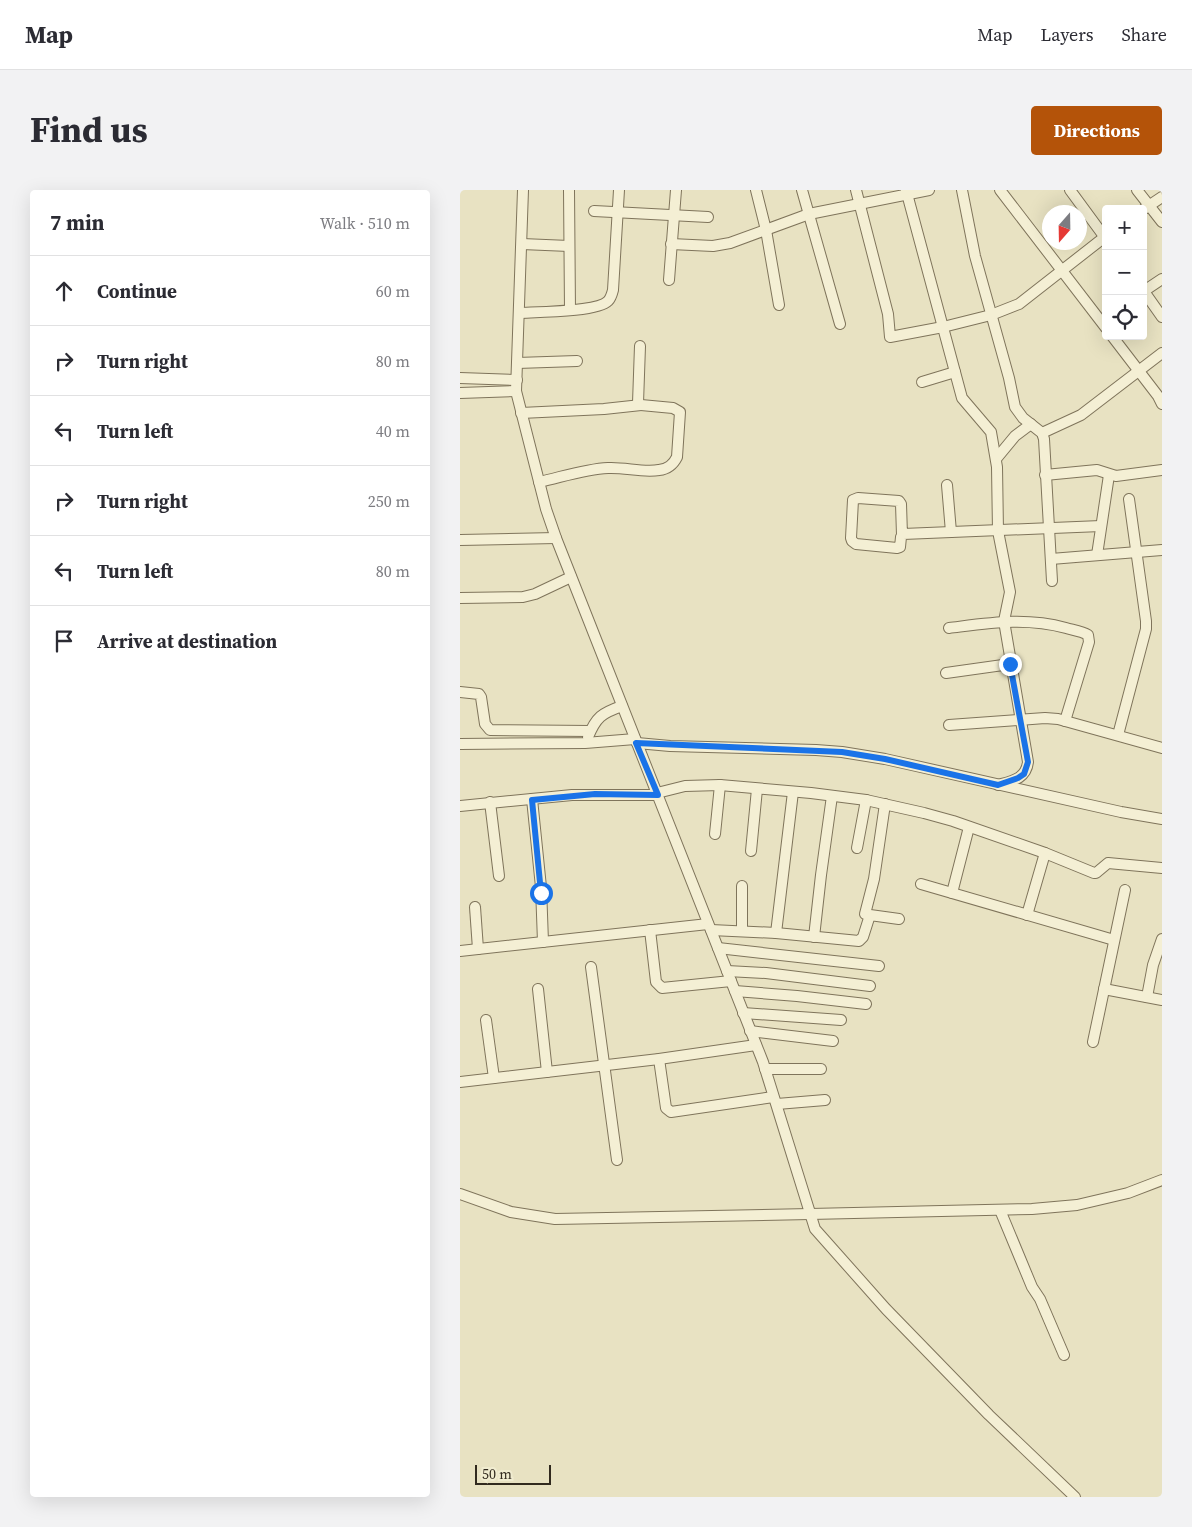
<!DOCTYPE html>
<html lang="en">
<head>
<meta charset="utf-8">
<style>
	:root { --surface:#fff; --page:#f2f2f3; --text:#2b2b33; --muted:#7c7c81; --line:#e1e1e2; --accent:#b45309 }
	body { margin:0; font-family:"Source Serif 4",serif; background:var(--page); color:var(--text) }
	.controls { position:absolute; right:15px; top:15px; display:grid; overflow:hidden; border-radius:5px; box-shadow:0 5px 20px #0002 }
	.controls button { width:45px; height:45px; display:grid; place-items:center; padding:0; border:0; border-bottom:1px solid var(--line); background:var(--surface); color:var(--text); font:25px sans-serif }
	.compass { position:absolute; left:582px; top:15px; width:45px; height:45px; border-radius:50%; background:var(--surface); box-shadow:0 5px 20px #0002; rotate:200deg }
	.scale { position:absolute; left:15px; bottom:12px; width:76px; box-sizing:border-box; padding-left:5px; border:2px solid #312a1e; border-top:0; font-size:14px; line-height:18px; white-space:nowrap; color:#312a1e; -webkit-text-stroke:4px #f0ecd0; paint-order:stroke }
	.stop { position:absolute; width:15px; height:15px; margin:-11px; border:4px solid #1a73e8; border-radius:50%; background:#fff }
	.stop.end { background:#1a73e8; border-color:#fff; box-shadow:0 1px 5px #0008 }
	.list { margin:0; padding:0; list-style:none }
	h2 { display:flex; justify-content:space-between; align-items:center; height:65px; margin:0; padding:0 20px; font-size:21px }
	h2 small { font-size:16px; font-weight:400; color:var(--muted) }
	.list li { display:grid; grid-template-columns:32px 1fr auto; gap:15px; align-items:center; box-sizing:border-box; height:70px; padding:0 20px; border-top:1px solid var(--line) }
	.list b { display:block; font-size:19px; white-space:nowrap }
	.list em { font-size:16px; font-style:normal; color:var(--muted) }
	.icon { flex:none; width:28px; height:28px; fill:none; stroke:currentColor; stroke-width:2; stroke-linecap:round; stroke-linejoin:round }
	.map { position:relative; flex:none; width:702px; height:1307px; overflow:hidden; border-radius:5px }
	header { display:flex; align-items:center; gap:30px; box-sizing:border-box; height:70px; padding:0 25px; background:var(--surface); border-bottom:1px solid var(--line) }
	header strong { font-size:24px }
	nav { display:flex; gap:28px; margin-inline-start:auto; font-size:18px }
	.intro { display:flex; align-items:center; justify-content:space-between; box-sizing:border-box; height:120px; padding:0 30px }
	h1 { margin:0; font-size:35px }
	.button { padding:12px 22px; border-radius:5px; background:var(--accent); color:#fff; font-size:18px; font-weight:700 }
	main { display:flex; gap:30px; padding:0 30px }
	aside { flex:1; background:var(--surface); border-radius:5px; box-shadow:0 5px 20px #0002 }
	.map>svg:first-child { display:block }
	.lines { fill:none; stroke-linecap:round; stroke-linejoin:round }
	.minor-casing { stroke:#7f745b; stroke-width:12 }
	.minor { stroke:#f4efd4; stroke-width:10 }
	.route { stroke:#1a73e8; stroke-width:6 }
</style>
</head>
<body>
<header>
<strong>Map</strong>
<nav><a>Map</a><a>Layers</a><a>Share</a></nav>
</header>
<div class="intro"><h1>Find us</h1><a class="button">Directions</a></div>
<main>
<aside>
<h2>7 min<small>Walk · 510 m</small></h2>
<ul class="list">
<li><svg class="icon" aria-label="ahead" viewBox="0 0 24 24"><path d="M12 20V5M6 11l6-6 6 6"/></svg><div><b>Continue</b></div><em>60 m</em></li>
<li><svg class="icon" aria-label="right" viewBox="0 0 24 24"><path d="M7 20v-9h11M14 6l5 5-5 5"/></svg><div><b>Turn right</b></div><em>80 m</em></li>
<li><svg class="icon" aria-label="left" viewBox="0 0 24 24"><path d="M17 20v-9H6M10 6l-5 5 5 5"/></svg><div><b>Turn left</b></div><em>40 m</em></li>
<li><svg class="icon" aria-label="right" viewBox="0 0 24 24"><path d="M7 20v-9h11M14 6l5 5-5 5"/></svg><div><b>Turn right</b></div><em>250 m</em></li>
<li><svg class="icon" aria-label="left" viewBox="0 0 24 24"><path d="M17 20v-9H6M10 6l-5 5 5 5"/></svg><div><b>Turn left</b></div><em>80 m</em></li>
<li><svg class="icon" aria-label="arrive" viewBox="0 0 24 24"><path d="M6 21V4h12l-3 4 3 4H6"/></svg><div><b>Arrive at destination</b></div></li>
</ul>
</aside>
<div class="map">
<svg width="702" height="1307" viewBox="0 0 702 1307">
	<rect width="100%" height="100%" fill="#e8e2c2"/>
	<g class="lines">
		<g class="minor-casing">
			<g id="minor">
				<path d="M63 0 56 201 86 319 96 348 303 872 355 1039 426 1119 529 1225 615 1307"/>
				<path d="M109 0 110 120"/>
				<path d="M296 0 306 40 319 115"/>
				<path d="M342 0 380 134"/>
				<path d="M396 0 428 124 430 147 483 137 531 125 559 114 646 46"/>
				<path d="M446 0 502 208 531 242 537 277 538 341 550 402 544 431 568 572C566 589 552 591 538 595"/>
				<path d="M502 0 515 66 549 188 555 217 563 228 582 243 584 249 592 391"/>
				<path d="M540 0 646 138"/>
				<path d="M610 0 646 49"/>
				<path d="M677 0 702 32"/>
				<path d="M684 19 702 7"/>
				<path d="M134 21 248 27"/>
				<path d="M62 54 109 56"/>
				<path d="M211 54 253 56 270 53 349 24 469 0"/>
				<path d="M209 90 216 0"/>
				<path d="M683 100 702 127"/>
				<path d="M684 101 702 89"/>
				<path d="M59 123C76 122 138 122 148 111 151 108 152 104 153 100L159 0"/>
				<path d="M652 146 698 206 702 214"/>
				<path d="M57 173 117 171"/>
				<path d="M0 188 57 190"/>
				<path d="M462 192 495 182"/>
				<path d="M0 203 56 201"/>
				<path d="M61 223 144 219 181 215"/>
				<path d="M582 243 621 225 702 163"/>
				<path d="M536 269 555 246 571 234"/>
				<path d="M585 285 637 280 656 286 702 280"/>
				<path d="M79 292C102 287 125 279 148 278 165 277 183 283 199 280 208 279 213 275 217 267L220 222 213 218 181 215 178 213 180 156"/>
				<path d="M487 295 491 342"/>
				<path d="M442 345 441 314 439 311 398 308 393 310 391 348 392 351 396 354 437 358 440 357 441 347 443 344 641 336"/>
				<path d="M0 350 96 348"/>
				<path d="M637 365 649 285"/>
				<path d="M591 369 702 360"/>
				<path d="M0 408 63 407 75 404 111 387"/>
				<path d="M489 438C530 433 565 427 606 438 613 440 622 441 628 445L629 452 605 531"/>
				<path d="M486 483 550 474"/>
				<path d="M0 502 19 504 21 507 25 534 30 540 130 541"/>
				<path d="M489 535 585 528 598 529 702 558"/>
				<path d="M658 545 686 439V431L669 309"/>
				<path d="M128 547C136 527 142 523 162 516"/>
				<path d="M177 553 210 556 356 560 382 562 425 569 661 622 702 629"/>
				<path d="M0 554 125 553 175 549"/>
				<path d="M197 603 225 596 260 595 351 603 406 610 464 623 493 631 585 663 634 683H636L648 673 702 678"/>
				<path d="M72 609 81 697 83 752"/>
				<path d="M30 612 39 686"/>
				<path d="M0 616 112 605H198"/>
				<path d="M255 644 260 595"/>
				<path d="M397 658 406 610"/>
				<path d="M291 661 297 599"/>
				<path d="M461 694 654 750"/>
				<path d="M282 696V741"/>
				<path d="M492 703 509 637"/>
				<path d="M15 717 18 759"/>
				<path d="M405 724 414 689 425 614"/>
				<path d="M567 725 585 663"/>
				<path d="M190 740 196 792 202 798 271 791"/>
				<path d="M251 740 316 743 399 751 403 747 410 725 439 729"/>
				<path d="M316 743 333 602"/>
				<path d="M354 747 361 685 372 606"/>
				<path d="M258 758 419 776"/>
				<path d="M0 761 248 734"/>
				<path d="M131 777 157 970"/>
				<path d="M267 781 306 783 410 796"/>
				<path d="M78 799 87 882"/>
				<path d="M644 799 702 810"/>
				<path d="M275 801 337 806 406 814"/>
				<path d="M687 807 693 775 702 749"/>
				<path d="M283 823 381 830"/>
				<path d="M26 830 34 888"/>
				<path d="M290 841 373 851"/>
				<path d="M633 852 665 700"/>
				<path d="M199 869 206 918 211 922 313 907"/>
				<path d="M305 879H361"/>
				<path d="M0 892 199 869 296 855"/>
				<path d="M317 914 365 910"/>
				<path d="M0 1004 51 1022 95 1029 350 1024 572 1019 617 1015 668 1003 702 990"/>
				<path d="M540 1020 572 1097 580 1109 604 1165"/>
			</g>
		</g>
		<use href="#minor" class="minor"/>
	</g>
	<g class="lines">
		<path class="route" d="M81 703 72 610 135 604 198 605 176 553 382 562 425 569 538 595 558 588 564 584 568 572 550 474"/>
	</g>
</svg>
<div class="controls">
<button>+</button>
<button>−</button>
<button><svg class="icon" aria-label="locate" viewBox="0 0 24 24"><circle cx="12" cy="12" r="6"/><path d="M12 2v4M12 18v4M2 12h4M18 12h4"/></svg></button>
</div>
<svg class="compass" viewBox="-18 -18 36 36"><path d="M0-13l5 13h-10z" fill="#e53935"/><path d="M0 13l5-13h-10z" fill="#7c7c81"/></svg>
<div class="scale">50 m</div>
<div class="stop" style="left:81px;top:703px"></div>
<div class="stop end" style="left:550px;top:474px"></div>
</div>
</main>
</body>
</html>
